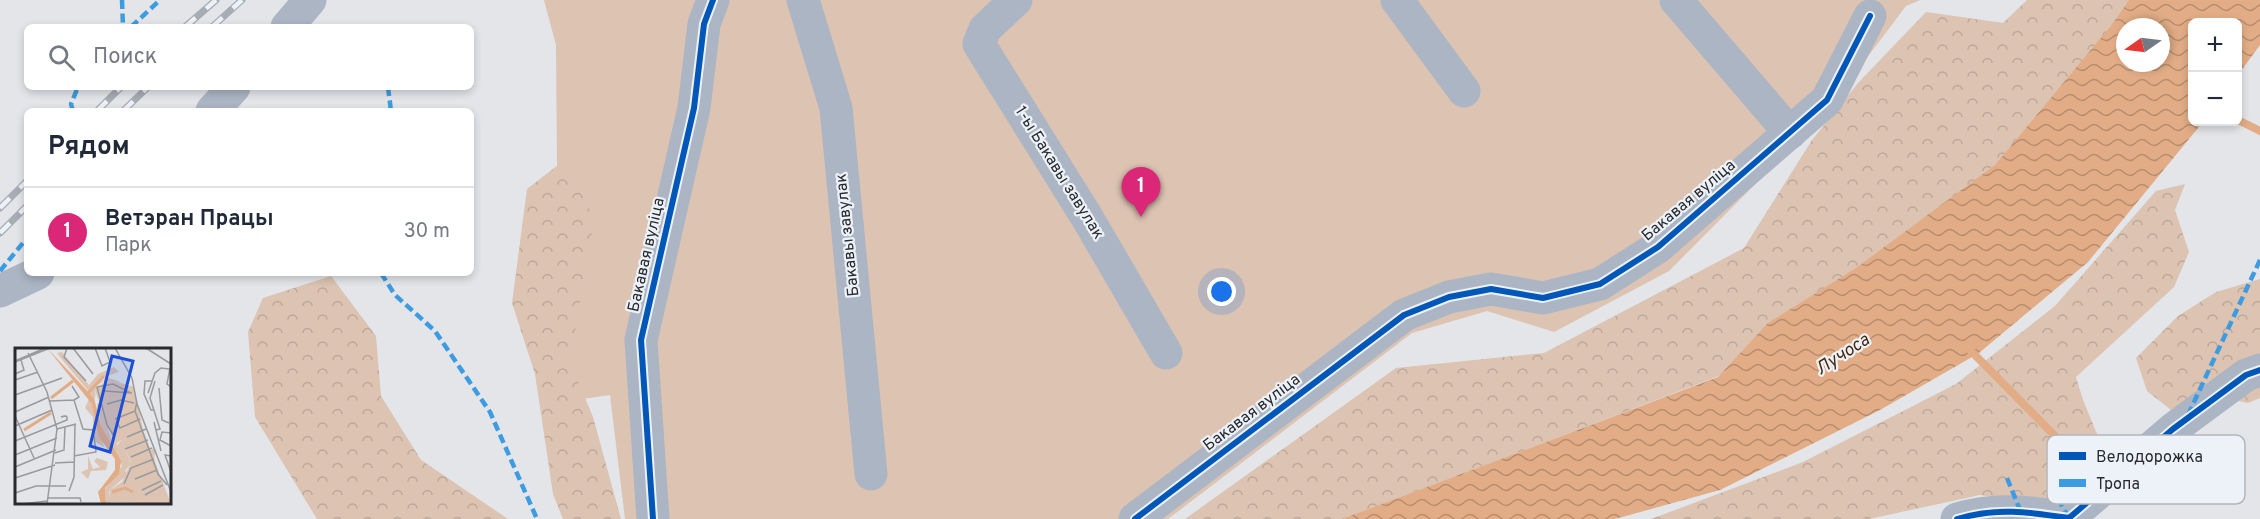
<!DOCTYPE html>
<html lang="ru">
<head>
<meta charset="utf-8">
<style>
	:root { --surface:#fff; --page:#f2f2f3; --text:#1f2937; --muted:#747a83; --line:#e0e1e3; --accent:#db2777 }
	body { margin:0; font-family:Overpass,sans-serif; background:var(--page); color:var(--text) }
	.controls { position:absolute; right:18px; top:18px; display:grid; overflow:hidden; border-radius:9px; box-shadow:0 3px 9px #0003 }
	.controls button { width:54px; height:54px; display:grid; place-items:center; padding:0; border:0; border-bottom:2px solid var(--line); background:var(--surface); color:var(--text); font:30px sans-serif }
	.compass { position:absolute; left:2116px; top:18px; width:54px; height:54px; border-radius:50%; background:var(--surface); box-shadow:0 3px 9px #0003; rotate:256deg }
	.you { position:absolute; left:1222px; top:292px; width:21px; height:21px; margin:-15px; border:4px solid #fff; border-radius:50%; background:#1a73e8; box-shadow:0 0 0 9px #1a73e833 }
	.badge { display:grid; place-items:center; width:39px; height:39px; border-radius:50%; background:var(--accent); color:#fff; font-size:20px; font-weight:700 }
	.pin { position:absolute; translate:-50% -50px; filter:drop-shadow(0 2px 3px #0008) }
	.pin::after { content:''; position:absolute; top:32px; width:21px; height:18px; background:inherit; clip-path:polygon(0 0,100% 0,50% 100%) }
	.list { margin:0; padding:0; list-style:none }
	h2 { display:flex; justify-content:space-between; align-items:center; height:78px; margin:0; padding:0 24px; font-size:26px }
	h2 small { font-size:20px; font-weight:400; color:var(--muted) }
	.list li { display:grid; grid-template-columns:39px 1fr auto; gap:18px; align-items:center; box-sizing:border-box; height:90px; padding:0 24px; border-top:2px solid var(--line) }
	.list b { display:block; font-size:22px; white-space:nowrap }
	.list p { margin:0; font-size:20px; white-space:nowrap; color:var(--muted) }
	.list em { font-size:20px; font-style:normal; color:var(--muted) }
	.icon { flex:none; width:33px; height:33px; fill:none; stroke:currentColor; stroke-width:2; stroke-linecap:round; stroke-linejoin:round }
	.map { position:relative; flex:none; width:2260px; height:519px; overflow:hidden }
	.search { position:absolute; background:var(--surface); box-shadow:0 3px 9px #0003; left:24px; top:24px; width:450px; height:66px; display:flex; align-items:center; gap:15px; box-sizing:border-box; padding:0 21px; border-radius:9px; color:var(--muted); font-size:22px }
	.panel { position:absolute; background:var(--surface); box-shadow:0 3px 9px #0003; left:24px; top:108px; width:450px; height:168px; border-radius:9px }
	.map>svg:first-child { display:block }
	.green { fill:#dcc3b2 }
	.forest { fill:url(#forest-crowns) }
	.water { fill:url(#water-waves); fill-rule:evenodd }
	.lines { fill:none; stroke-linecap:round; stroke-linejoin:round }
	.stream { stroke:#e2ad86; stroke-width:8 }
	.minor { stroke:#acb5c4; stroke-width:33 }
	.rail-casing { stroke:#a7acb5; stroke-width:7 }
	.rail { stroke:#edf2f8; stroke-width:4.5; stroke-dasharray:14; stroke-linecap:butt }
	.quiet { stroke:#3d9ce1; stroke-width:4.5; stroke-dasharray:9 4.5; stroke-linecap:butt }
	.cycleway-casing { stroke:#edf2f8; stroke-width:10 }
	.cycleway { stroke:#0057b8; stroke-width:6 }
	.labels { text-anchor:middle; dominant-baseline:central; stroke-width:4.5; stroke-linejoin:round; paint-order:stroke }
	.street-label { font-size:16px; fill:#292a2d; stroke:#edf2f8 }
	.water-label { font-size:18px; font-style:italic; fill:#472810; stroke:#edf2f8 }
	.inset-river { fill:none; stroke:#e2ad86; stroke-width:3 }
	.inset-road { fill:none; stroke:#999a9d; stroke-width:1.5 }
	.view { fill:#1d4ed8; fill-opacity:0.15; stroke:#1d4ed8; stroke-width:3 }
	.inset-edge { fill:none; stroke:#292a2d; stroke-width:3 }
	.key { fill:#edf2f8; stroke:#b2b6bb; stroke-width:1.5 }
	.key-label { font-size:16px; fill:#292a2d }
</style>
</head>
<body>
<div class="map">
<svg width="2260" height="519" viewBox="0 0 2260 519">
	<defs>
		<pattern id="forest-crowns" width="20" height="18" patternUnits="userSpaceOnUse" patternTransform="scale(1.5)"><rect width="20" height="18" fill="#dcc3b2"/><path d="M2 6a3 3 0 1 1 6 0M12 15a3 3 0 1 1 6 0" fill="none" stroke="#bda899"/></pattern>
		<pattern id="water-waves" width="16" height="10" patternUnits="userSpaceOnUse" patternTransform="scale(1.5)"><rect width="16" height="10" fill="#e2ad86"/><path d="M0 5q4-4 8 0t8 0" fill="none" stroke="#b78d6e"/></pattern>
	</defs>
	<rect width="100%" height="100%" fill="#e3e5e8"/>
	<path class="green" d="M544 0H1920L1906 6 1822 117 1669 271 1554 332 1487 311 1412 333 1168 519H625L610 395 569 401 557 163 556 45Z"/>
	<g class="forest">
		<path d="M2027 0H2130L2113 25 1997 164 1856 269 1719 376 1343 519H1185L1396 368 1544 353 1744 248 1812 140 1858 83 1926 12 2003 23Z"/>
		<path d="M567 158 594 220 570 362 593 417 621 519H563L553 494 535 374 512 303 527 189Z"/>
		<path d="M2185 184 2175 210 2189 252 2174 287 2076 377 2083 400 2104 451 2097 489 2052 506 1980 495 1869 519H1651L1803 462 1956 384 2055 306 2156 191Z"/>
		<path d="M331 276 376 336 381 396 421 460 508 519H317L255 417 248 332 263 298Z"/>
		<path d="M2260 279V398L2248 403 2210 395 2171 410 2147 391 2136 358 2178 316 2216 292Z"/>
	</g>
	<path class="water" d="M2129 0H2260V45L2238 75V22H2192V122H2203L2088 262 1979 353 1880 410 1720 490 1615 519H1342L1718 377 1768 323 1856 268 1995 165 2114 22ZM2125 27H2161V63H2125Z"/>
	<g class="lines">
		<g class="stream">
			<path d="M2238 120 2260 131"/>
			<path d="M1969 349 2074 455"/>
		</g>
		<g class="minor">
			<path d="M803 0 836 108 871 474"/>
			<path d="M1016 0 985 29 979 44 1088 219 1166 353"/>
			<path d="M1397 0 1464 91"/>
			<path d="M1676 0 1790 133"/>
			<path d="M287 27 310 0"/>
			<path d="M212 111 234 87"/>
			<path d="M0 291 38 273"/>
			<path d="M653 519 641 340 694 108 704 24 713 0"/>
			<path d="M1135 519 1404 315 1449 297 1491 289 1543 298 1600 284 1658 247 1827 100 1870 16"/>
			<path d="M1957 519C1997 507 2029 512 2069 518L2173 429 2246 375 2260 370"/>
		</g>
		<g class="rail-casing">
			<g id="rail">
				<path d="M185 27 216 0"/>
				<path d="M212 27 242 0"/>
				<path d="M97 111 121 87"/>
				<path d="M123 111 148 87"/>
				<path d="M0 208 27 181"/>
				<path d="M0 233 27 206"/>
			</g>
		</g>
		<use href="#rail" class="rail"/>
		<g class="quiet">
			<path d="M122 0 123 27"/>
			<path d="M131 27 160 0"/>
			<path d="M388 87 391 111"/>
			<path d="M73 111 71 104 78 87"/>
			<path d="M0 271 27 238"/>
			<path d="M381 273 395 295 435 331 490 412 537 519"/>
			<path d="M2188 415 2260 260"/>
			<path d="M2085 457 2114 448 2141 455"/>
			<path d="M2007 478 2020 510"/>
			<path d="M2051 487 2069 518"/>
		</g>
		<g class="cycleway-casing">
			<g id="cycleway">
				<path d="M653 519 641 340 694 108 704 24 713 0"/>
				<path d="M1135 519 1404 315 1449 297 1491 289 1543 298 1600 284 1658 247 1827 100 1870 16"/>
				<path d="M1957 519C1997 507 2029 512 2069 518L2173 429 2246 375 2260 370"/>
			</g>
		</g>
		<use href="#cycleway" class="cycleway"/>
	</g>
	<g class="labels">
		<g class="street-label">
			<text transform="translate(1059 173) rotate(58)">1-ы Бакавы завулак</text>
			<text transform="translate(1689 201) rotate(-40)">Бакавая вуліца</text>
			<text transform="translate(848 235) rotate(-96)">Бакавы завулак</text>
			<text transform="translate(647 255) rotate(-77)">Бакавая вуліца</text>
			<text transform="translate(1252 413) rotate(-37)">Бакавая вуліца</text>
		</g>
		<g class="water-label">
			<text transform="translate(1843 355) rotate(-33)">Лучоса</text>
		</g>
	</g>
	<g transform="translate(15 348)">
		<rect width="156" height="156" fill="#e3e5e8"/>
		<path d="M96 32 119 39 128 82 136 103 138 100 141 103 139 111 156 156 95 154V142L107 134 116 114 106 92 100 97 81 45V39Z" fill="#dcc3b2"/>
		<path d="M47 4 74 37 83 26 99 19 104 24 86 30 79 37 93 30 106 34 89 33 81 38 80 51 45 9 42 5ZM74 51 79 60 89 99 79 93 78 69 70 60ZM85 55 97 93 103 97 106 92 116 115 110 123 113 126 94 143 96 156 91 155 90 141 107 118 86 78 82 56ZM73 108 78 121 85 119 79 113 82 110 93 114 91 122 76 123 73 131 66 124 73 121Z" fill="#dcc3b2"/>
		<path d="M32 0 79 50 86 78 106 113 104 126 90 140 91 156H86L83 144 100 122V111L84 89 77 56Z" fill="#e2ad86"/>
		<path class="inset-river" d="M73 45 89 28M36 50 58 33M9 82 36 65M97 144 110 140 118 144"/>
		<path class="inset-road" d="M52 0 49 9 71 33M58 0 78 26M80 0 87 18 95 14 90 0M100 0 117 30 122 56 156 144M131 0 156 16M13 5 32 44 42 81 32 156M0 13 30 0M0 14 35 0M155 20 152 36 156 39M0 26 9 22 6 12M0 32 23 24M137 33H130L129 46 136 62H139M140 33 135 50 145 81 141 82M57 38 64 49 59 52M144 40 147 72 154 75M90 43 117 45M133 45 140 25 146 20 154 21M0 47 47 30M35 53 59 52 68 81 78 82 81 104 59 108M122 53 120 63 143 126 152 137M92 56 106 52 119 55M0 64 34 49M156 66V85L147 84 145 92 156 98M0 68 19 110M100 71 120 63M139 74 146 103M103 76 105 80 125 71M0 78 37 62M42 81 61 76M99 88 92 77 82 39 98 36 116 45M112 89 131 81M0 93 52 72V69L51 68H49L46 69 51 68M110 101 133 92M40 105 49 102 50 79M0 107 42 90M156 108 150 107 156 124M116 109 137 100M40 115 59 114M0 119 41 102M0 130 40 117M120 131 142 122M109 136 116 120 139 111M127 142 146 133M54 143 59 129 60 76M0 145 21 138H51M130 147 148 137M33 150H65L66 154M7 156 32 153"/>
		<path class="view" d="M97 8 118 13 95 104 75 98Z"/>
		<rect width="156" height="156" class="inset-edge"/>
	</g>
	<rect x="2047" y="435" width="198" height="69" rx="9" class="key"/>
	<rect x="2059" y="452" width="27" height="8" fill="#0057b8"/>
	<rect x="2059" y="479" width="27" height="8" fill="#3d9ce1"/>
	<g class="key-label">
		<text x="2096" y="462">Велодорожка</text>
		<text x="2096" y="489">Тропа</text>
	</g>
</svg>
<div class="controls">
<button>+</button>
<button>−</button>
</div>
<svg class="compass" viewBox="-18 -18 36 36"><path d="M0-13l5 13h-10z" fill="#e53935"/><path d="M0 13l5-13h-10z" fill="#747a83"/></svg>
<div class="you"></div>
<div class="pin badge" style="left:1141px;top:217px">1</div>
<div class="search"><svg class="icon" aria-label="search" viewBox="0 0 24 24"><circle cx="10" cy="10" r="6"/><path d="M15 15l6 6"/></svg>Поиск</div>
<section class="panel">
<h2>Рядом<small></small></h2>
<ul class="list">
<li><span class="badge">1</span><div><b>Ветэран Працы</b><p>Парк</p></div><em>30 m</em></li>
</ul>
</section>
</div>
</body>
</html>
